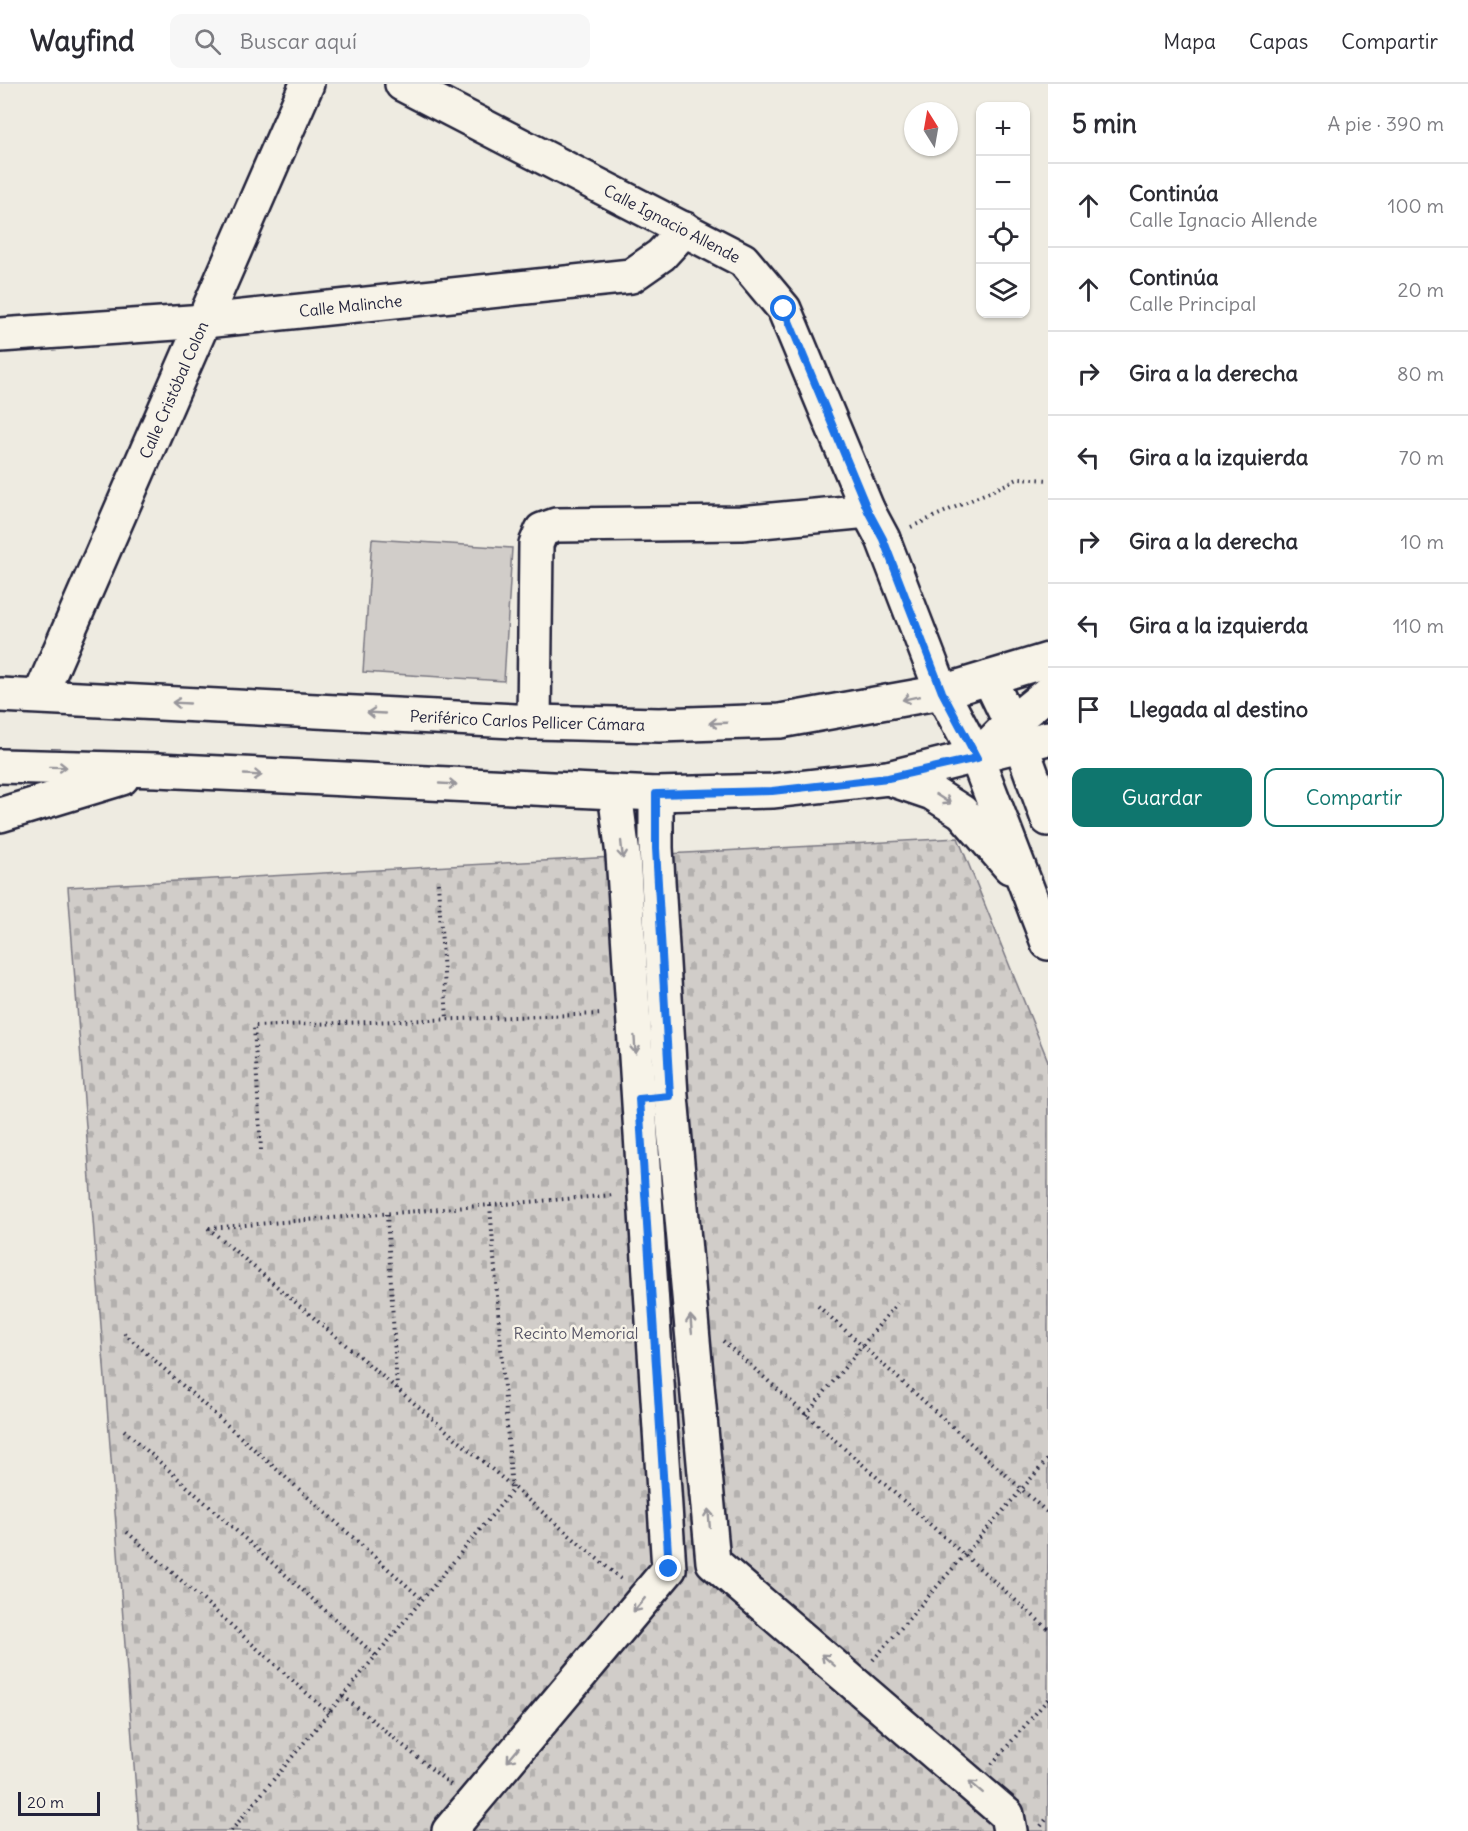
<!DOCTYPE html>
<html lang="es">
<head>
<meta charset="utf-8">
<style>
	:root { --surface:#fff; --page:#f7f7f7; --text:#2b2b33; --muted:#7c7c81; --line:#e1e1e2; --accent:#0f766e }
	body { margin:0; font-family:Delius,sans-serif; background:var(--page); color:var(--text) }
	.controls { position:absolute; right:18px; top:18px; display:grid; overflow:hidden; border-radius:12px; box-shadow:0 2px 4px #0004 }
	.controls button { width:54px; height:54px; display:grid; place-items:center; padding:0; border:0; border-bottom:2px solid var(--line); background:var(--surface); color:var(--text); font:30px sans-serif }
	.compass { position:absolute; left:904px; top:18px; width:54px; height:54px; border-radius:50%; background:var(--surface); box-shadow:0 2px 4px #0004; rotate:349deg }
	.scale { position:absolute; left:18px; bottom:15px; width:82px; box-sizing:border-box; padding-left:6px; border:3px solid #22223b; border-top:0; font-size:16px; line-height:21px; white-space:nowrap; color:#22223b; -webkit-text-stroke:4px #f7f3e8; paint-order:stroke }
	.stop { position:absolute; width:18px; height:18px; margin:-14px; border:4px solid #1a73e8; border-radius:50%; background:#fff }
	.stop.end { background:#1a73e8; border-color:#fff; box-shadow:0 2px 6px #0008 }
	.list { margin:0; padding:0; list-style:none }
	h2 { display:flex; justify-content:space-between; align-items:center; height:78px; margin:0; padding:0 24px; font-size:26px }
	h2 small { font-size:20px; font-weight:400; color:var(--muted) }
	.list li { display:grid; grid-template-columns:39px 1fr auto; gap:18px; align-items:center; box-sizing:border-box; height:84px; padding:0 24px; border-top:2px solid var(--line) }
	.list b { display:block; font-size:22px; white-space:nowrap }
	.list p { margin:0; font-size:20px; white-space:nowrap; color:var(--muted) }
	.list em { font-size:20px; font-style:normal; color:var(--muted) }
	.actions { display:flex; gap:12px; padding:18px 24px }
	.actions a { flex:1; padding:14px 0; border:2px solid var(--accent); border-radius:12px; text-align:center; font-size:21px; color:var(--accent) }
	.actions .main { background:var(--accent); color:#fff }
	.icon { flex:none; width:33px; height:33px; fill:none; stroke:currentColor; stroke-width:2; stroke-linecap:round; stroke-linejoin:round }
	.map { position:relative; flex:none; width:1048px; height:1747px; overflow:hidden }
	header { display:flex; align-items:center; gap:36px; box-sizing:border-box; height:84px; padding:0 30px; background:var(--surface); border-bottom:2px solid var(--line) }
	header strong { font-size:28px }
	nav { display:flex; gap:33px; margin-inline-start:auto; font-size:21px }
	.search { width:420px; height:54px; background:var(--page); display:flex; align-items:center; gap:15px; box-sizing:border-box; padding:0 21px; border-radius:12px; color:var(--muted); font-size:22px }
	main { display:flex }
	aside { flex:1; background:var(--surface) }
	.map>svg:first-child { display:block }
	.cemetery { fill:url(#cemetery-stones); stroke:#7a7882; stroke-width:1.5 }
	.green { fill:#d1cdc9; stroke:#7a7882; stroke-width:1.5 }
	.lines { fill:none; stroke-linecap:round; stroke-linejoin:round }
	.minor-casing { stroke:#22223b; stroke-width:38 }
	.major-casing { stroke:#22223b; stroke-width:38 }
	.path { stroke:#22223b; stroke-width:4; stroke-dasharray:1.5 4.5; stroke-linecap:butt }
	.minor { stroke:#f7f3e8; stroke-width:33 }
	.major { stroke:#f7f3e8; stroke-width:33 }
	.oneway { stroke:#97959a }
	.route { stroke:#1a73e8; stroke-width:8 }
	.labels { text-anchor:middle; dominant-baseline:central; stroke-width:5; stroke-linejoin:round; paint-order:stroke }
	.street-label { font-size:16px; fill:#22223b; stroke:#f7f3e8 }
	.park-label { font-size:16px; fill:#575566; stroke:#f7f3e8 }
</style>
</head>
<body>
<header>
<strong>Wayfind</strong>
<div class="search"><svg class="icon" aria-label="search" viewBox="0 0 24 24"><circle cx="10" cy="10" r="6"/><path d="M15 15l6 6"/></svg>Buscar aquí</div>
<nav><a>Mapa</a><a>Capas</a><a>Compartir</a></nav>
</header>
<main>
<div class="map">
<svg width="1048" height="1747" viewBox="0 0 1048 1747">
	<defs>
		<pattern id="cemetery-stones" width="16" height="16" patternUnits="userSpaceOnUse" patternTransform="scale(1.5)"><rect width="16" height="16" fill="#d1cdc9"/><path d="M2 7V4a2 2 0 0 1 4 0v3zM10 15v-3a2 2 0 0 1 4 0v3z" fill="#b3b0ae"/></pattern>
	</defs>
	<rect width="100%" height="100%" fill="#eeebe1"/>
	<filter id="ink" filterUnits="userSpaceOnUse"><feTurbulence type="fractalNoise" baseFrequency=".0167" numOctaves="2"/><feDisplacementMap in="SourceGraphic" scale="12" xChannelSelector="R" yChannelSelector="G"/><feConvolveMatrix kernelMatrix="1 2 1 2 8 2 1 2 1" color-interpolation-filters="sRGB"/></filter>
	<g filter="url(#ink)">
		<path class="cemetery" d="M958 754 1048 977V1747H139L68 803Z"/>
		<path class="green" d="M372 455 512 464 504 597 363 588Z"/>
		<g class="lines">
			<g class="minor-casing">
				<g id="minor">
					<path id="s1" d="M402 0 743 176 784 225 868 427 883 455 942 608 977 674 1048 859"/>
					<path id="s2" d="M0 251 205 237 631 192 661 171 685 145"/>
					<path d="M989 594 1021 661 1048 735"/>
					<path id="s3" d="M40 612 307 0"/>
					<path d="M534 638 536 460 542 446 556 441 741 439 868 427"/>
					<path d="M888 694 932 709 962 728 1010 783"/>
					<path d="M656 710V764L671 1012 713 1478 1007 1731 1010 1747"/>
					<path d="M449 1747 669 1485 623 771 615 708"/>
				</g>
			</g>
			<g class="major-casing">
				<g id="major">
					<path id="s4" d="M0 611 534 638 659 641 780 637 942 608 1048 576"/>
					<path d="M978 672 1011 639 1048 609"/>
					<path d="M0 682 157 686 656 710 772 707 888 694 1048 654"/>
					<path d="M0 731 122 694"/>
				</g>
			</g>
			<g class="path">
				<path d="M911 443 1020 394 1048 396"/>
				<path d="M438 799 447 935"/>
				<path d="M261 1066 254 942 603 930"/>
				<path d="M387 1130 397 1305"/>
				<path d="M208 1144 621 1495"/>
				<path d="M209 1144 614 1111"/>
				<path d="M818 1222 1048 1429"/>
				<path d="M124 1249 423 1516"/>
				<path d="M723 1257 1048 1545"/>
				<path d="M806 1331 897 1219"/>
				<path d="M124 1346 376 1572"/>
				<path d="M127 1448 329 1629"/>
				<path d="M873 1576 1048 1375"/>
				<path d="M343 1612 451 1701"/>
				<path d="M992 1680 1048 1615"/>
				<path d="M1041 1742 1048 1733"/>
				<path d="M231 1747 512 1407 490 1121"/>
			</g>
			<use href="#minor" class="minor"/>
			<use href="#major" class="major"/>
		</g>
		<defs><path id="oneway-shaft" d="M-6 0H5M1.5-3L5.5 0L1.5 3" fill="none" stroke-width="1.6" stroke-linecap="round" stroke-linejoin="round" transform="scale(1.5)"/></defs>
		<g class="oneway">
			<use href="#oneway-shaft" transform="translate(911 614) rotate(168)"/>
			<use href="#oneway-shaft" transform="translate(181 619) rotate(-177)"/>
			<use href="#oneway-shaft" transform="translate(376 629) rotate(-177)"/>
			<use href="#oneway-shaft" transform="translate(718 639) rotate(178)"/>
			<use href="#oneway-shaft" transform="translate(58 683) rotate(1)"/>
			<use href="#oneway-shaft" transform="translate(253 691) rotate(3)"/>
			<use href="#oneway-shaft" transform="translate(448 700) rotate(3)"/>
			<use href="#oneway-shaft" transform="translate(943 715) rotate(33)"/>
			<use href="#oneway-shaft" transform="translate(622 766) rotate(84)"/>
			<use href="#oneway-shaft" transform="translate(635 961) rotate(86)"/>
			<use href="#oneway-shaft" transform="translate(691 1240) rotate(-95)"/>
			<use href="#oneway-shaft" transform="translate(709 1434) rotate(-95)"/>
			<use href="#oneway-shaft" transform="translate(639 1521) rotate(130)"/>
			<use href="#oneway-shaft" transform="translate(828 1576) rotate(-139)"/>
			<use href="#oneway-shaft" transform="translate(513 1671) rotate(130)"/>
			<use href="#oneway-shaft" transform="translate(976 1703) rotate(-139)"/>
		</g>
	</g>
	<g class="lines" filter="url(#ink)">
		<path class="route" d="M669 1485 639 1015 670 1012 656 764V710L772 707 888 694 977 674 942 608 883 455 868 427 784 225"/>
	</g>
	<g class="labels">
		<g class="street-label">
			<text stroke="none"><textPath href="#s1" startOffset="304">Calle Ignacio Allende</textPath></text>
			<text stroke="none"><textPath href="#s2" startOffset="352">Calle Malinche</textPath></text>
			<text stroke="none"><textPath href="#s3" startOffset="334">Calle Cristóbal Colon</textPath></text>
			<text stroke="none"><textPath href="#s4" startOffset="528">Periférico Carlos Pellicer Cámara</textPath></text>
		</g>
		<g class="park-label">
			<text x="576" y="1249">Recinto Memorial</text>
		</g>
	</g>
</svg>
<div class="controls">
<button>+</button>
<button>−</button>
<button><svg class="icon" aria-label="locate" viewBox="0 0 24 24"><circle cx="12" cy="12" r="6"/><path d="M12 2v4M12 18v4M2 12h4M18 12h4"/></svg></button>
<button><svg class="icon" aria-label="layers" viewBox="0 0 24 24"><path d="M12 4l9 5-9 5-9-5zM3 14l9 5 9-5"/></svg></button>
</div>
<svg class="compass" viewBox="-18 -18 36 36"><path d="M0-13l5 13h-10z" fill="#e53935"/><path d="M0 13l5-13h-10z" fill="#7c7c81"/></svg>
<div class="scale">20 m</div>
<div class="stop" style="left:784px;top:225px"></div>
<div class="stop end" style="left:669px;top:1485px"></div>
</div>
<aside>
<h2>5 min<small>A pie · 390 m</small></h2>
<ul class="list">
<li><svg class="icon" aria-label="ahead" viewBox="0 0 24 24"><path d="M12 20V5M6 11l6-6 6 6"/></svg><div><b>Continúa</b><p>Calle Ignacio Allende</p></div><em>100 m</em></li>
<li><svg class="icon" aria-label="ahead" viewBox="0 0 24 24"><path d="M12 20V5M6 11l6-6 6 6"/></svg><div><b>Continúa</b><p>Calle Principal</p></div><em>20 m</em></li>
<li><svg class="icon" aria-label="right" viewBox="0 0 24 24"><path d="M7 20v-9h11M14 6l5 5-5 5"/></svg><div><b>Gira a la derecha</b></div><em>80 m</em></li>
<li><svg class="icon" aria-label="left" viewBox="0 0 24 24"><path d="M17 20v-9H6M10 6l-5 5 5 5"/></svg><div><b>Gira a la izquierda</b></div><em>70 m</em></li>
<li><svg class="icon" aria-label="right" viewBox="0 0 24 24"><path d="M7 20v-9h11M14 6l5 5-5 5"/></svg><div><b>Gira a la derecha</b></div><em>10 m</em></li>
<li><svg class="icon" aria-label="left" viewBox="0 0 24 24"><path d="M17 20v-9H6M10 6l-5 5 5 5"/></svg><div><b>Gira a la izquierda</b></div><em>110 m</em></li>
<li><svg class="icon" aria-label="arrive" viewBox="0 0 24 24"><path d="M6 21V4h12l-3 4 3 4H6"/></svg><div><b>Llegada al destino</b></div></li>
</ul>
<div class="actions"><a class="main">Guardar</a><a>Compartir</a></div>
</aside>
</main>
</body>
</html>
